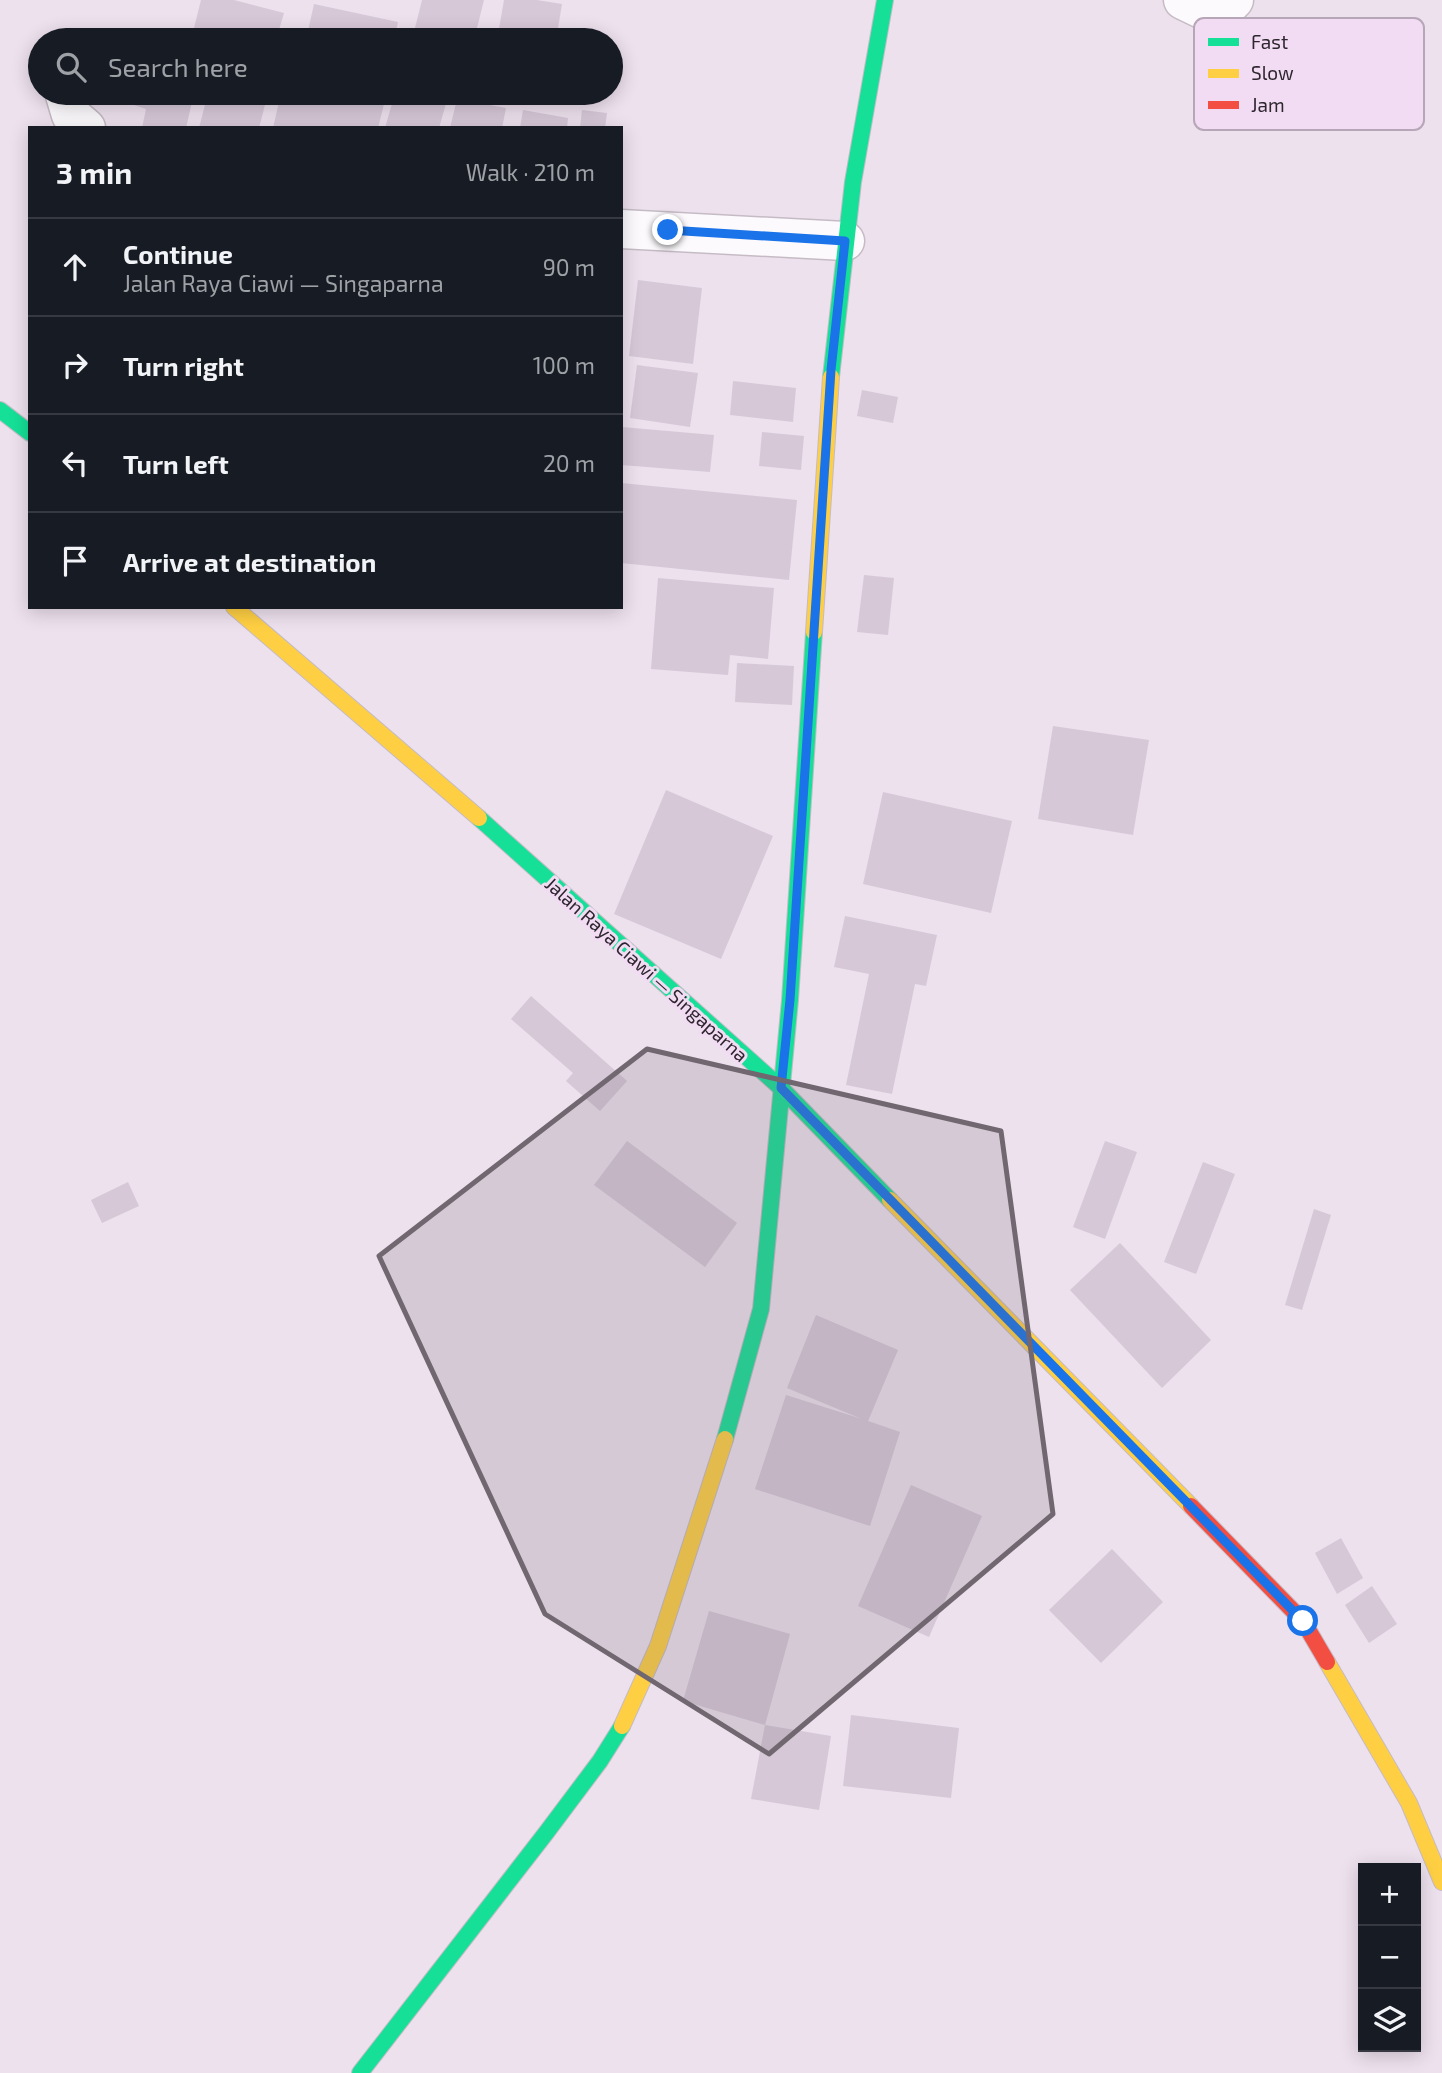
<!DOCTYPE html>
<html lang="en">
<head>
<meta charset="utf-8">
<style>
	:root { --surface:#171b24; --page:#242831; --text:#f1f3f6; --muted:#9ea1a6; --line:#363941 }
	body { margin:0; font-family:"Exo 2",sans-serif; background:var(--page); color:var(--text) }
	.controls { position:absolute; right:21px; bottom:21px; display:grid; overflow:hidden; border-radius:0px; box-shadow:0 4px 18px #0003 }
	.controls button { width:63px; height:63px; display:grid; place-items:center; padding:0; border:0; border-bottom:2px solid var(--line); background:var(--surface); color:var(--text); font:35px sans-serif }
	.stop { position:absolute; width:21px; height:21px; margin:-16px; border:5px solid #1a73e8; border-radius:50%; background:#fff }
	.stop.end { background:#1a73e8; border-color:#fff; box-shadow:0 2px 7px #0008 }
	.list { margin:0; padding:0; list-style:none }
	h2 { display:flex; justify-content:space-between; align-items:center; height:91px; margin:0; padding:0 28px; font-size:30px }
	h2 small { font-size:23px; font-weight:400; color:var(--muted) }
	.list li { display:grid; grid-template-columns:46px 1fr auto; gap:21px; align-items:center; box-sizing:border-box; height:98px; padding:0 28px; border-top:2px solid var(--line) }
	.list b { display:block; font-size:26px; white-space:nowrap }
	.list p { margin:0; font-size:23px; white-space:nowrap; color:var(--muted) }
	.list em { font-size:23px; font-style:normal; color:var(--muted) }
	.icon { flex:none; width:38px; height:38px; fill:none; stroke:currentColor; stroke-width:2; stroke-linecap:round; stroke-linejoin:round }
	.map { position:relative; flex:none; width:1442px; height:2073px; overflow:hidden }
	.search { position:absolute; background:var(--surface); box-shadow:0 4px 18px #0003; left:28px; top:28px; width:595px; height:77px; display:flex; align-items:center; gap:18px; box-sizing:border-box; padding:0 24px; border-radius:38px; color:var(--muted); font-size:26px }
	.panel { position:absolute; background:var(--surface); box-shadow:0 4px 18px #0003; left:28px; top:126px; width:595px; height:483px; border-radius:0px }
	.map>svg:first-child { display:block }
	.building { fill:#d7c8d8 }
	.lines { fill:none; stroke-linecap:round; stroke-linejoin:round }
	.street-casing { stroke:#c5bbc5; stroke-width:41 }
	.fast-casing { stroke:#c5bbc5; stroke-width:18 }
	.slow-casing { stroke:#c5bbc5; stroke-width:18 }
	.jam-casing { stroke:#c5bbc5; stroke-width:18 }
	.street { stroke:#fcfafc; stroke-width:38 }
	.fast { stroke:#16e098; stroke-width:16 }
	.slow { stroke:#ffcf43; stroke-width:16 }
	.jam { stroke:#f24e42; stroke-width:16 }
	.route { stroke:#1a73e8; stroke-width:9 }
	.marked { fill:#716771; fill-opacity:0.2; stroke:#716771; stroke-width:5; stroke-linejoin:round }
	.labels { text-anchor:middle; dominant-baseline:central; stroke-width:6; stroke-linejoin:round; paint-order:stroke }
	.street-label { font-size:19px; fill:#2e262e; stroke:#f2dcf3 }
	.key { fill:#f2dcf3; stroke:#b7a5b8; stroke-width:2 }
	.key-label { font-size:19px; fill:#2e262e }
</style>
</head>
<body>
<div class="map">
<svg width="1442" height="2073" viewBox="0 0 1442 2073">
	<rect width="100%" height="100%" fill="#ede1ee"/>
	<g class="building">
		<path d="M201 0H234L284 13 276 40H191Z"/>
		<path d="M422 0H484L474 40H412Z"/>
		<path d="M504 0H537L562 4 556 40H497Z"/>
		<path d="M314 4 398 22 394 40H306Z"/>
		<path d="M112 28 150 40H108Z"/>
		<path d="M98 93H194L186 128H142L146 109Z"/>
		<path d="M208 93H268L259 128H199Z"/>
		<path d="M281 93H372L386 96 378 128H273Z"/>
		<path d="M395 93H449L439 128H385Z"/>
		<path d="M457 99 506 108 502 128H450Z"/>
		<path d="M523 110 568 118 567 128H520Z"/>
		<path d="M582 110 607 113 605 128H580Z"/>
		<path d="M638 280 702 288 693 364 629 356Z"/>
		<path d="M637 365 698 373 690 427 630 418Z"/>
		<path d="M733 381 796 388 793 422 730 415Z"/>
		<path d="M862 390 898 397 893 423 857 416Z"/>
		<path d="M622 427 714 435 710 472 621 465Z"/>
		<path d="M762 432 804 436 801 470 759 466Z"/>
		<path d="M621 483 797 500 789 580 621 563Z"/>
		<path d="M864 575 894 578 888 635 857 632Z"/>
		<path d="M658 578 774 588 768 659 730 655 728 675 651 669Z"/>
		<path d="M737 663 794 666 792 705 735 702Z"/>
		<path d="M1053 726 1149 740 1133 835 1038 819Z"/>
		<path d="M666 790 773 836 721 959 614 914Z"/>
		<path d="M883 792 1012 821 991 913 863 884Z"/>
		<path d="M845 916 937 935 926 986 915 984 892 1094 846 1085 869 974 834 967Z"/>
		<path d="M531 996 627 1081 600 1111 566 1081 573 1073 511 1019Z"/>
		<path d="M627 1141 737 1223 705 1267 594 1185Z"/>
		<path d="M1105 1141 1137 1152 1105 1239 1073 1227Z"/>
		<path d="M1203 1162 1235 1174 1196 1274 1164 1262Z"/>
		<path d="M128 1182 139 1206 102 1223 91 1200Z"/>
		<path d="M1314 1209 1331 1215 1302 1310 1285 1305Z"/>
		<path d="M1120 1243 1211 1340 1162 1388 1070 1290Z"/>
		<path d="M816 1315 898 1350 868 1421 900 1432 870 1526 755 1489 786 1395 862 1419 787 1388Z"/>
		<path d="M911 1485 982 1516 929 1637 858 1606Z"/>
		<path d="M1341 1538 1363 1578 1337 1594 1315 1553Z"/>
		<path d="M1112 1549 1163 1602 1101 1663 1049 1610Z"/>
		<path d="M1372 1586 1397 1624 1369 1643 1345 1605Z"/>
		<path d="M709 1611 790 1634 765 1725 683 1701Z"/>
		<path d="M851 1715 959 1728 951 1798 843 1786Z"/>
		<path d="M765 1725 831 1736 819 1810 751 1799Z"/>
	</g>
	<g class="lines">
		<g class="street-casing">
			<g id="street">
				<path d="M1183 0 1208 12 1220 14 1234 0"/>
				<path d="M65 95 71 115 86 128"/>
				<path d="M621 229 845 241"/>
			</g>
		</g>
		<g class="fast-casing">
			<g id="fast">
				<path d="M831 377 853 182 885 0"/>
				<path d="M0 410 30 433"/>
				<path d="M479 818 781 1088 890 1200"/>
				<path d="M725 1439 761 1309 790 1000 814 632"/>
				<path d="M360 2073 546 1833 600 1761 622 1726"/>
			</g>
		</g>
		<g class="slow-casing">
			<g id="slow">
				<path d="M234 607 479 818"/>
				<path d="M814 632 831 377"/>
				<path d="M890 1200 1191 1506"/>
				<path d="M1327 1662 1409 1803 1442 1882"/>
				<path d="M622 1726 658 1646 725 1439"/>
			</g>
		</g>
		<g class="jam-casing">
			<path id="jam" d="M1191 1506 1303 1621 1327 1662"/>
		</g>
		<use href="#street" class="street"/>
		<use href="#fast" class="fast"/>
		<use href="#slow" class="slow"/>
		<use href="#jam" class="jam"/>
	</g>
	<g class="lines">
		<path class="route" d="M668 230 845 241 831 370 790 1000 781 1088 1303 1621"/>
	</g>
	<path class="marked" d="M647 1049 1001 1131 1053 1514 769 1754 545 1614 379 1256Z"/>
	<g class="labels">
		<g class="street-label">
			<text transform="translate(647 969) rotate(42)">Jalan Raya Ciawi — Singaparna</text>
		</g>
	</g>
	<rect x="1194" y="18" width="230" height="112" rx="10" class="key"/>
	<rect x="1208" y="38" width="31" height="8" fill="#16e098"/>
	<rect x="1208" y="69" width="31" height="9" fill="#ffcf43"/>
	<rect x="1208" y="101" width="31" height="8" fill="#f24e42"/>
	<g class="key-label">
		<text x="1251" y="49">Fast</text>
		<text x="1251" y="80">Slow</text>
		<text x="1251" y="112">Jam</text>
	</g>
</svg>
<div class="controls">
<button>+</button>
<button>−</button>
<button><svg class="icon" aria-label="layers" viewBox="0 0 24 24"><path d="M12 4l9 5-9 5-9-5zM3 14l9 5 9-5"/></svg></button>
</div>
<div class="stop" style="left:1303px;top:1621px"></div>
<div class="stop end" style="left:668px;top:230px"></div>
<div class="search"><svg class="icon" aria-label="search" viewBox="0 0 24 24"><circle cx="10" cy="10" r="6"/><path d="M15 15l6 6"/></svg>Search here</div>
<section class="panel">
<h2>3 min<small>Walk · 210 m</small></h2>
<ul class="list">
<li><svg class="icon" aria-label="ahead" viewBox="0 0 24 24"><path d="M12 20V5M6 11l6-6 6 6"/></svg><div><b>Continue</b><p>Jalan Raya Ciawi — Singaparna</p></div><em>90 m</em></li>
<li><svg class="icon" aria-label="right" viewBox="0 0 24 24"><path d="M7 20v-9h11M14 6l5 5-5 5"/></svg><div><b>Turn right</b></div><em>100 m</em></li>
<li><svg class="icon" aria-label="left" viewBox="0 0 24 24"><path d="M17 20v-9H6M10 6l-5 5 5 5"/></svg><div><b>Turn left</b></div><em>20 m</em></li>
<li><svg class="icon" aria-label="arrive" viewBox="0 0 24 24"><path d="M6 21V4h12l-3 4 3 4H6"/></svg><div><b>Arrive at destination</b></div></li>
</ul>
</section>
</div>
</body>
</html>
